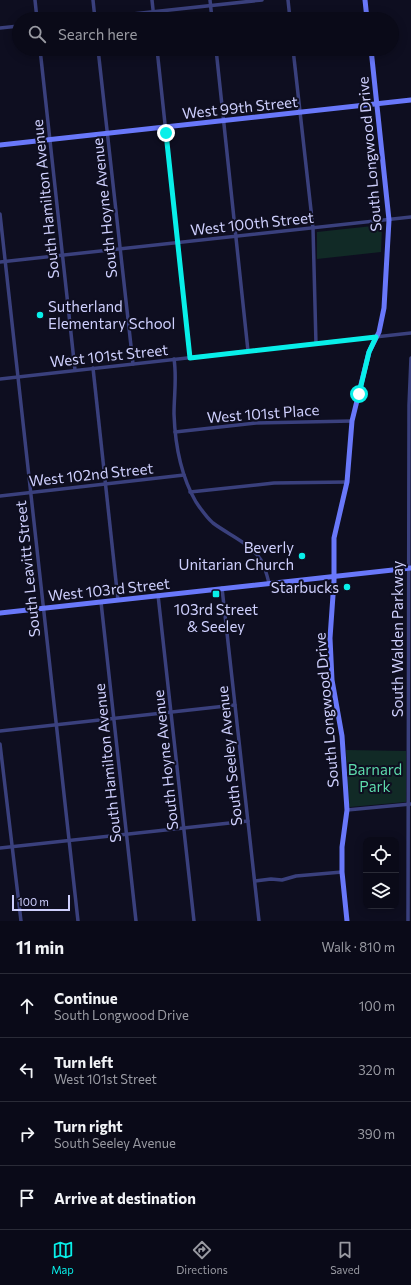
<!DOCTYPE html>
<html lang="en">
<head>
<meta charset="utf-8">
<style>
	:root { --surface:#0a0a18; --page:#181825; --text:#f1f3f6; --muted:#999aa2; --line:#2a2b37; --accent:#08efe9 }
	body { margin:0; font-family:Commissioner,sans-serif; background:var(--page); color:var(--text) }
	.controls { position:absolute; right:12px; bottom:12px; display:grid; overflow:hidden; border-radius:8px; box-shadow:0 2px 10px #0003 }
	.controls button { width:36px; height:36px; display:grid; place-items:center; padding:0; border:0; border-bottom:1px solid var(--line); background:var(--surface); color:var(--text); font:20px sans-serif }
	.scale { position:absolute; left:12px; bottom:10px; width:58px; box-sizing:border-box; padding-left:4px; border:2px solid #cecffd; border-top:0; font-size:11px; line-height:14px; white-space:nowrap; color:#cecffd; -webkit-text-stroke:3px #0e0e20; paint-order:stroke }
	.stop { position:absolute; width:12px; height:12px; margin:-9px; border:3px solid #08efe9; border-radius:50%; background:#fff }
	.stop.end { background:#08efe9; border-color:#fff; box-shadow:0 1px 4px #0008 }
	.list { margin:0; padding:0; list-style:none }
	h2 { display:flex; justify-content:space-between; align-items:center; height:52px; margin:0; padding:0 16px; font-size:17px }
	h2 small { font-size:13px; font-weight:400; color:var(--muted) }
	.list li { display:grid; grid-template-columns:26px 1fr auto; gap:12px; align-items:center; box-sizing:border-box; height:64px; padding:0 16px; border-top:1px solid var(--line) }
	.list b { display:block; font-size:15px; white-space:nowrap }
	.list p { margin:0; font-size:13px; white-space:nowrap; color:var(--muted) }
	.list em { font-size:13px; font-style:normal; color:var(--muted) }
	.icon { flex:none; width:22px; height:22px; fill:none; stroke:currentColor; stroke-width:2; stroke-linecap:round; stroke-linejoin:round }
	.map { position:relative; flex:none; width:411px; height:921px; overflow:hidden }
	.search { position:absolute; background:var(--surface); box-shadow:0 2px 10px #0003; left:12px; right:12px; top:12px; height:44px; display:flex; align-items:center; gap:10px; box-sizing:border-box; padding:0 14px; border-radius:22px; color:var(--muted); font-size:15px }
	.sheet { height:308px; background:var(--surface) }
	nav { display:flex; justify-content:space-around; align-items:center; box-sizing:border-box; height:56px; border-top:1px solid var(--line); background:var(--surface); font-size:11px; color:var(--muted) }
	nav a { display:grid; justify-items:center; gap:2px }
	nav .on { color:var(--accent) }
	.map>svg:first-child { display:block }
	.green { fill:#112a26 }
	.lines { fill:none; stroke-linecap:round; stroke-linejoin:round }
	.street { stroke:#3a407d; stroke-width:3.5 }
	.secondary { stroke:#6978fa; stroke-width:5 }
	.route { stroke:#08efe9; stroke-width:5 }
	.poi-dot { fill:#08efe9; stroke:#0e0e20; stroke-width:1.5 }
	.labels { text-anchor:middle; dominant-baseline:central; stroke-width:4; stroke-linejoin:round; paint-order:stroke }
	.street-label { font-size:15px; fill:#cecffd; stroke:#0e0e20 }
	.poi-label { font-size:15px; fill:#cecffd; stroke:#0e0e20; text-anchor:end }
	.park-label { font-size:15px; fill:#5ddaab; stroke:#0e0e20 }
</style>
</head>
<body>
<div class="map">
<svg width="411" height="921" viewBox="0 0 411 921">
	<rect width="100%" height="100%" fill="#0e0e20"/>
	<g class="green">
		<path d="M382 225 381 252 317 259V232Z"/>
		<path d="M346 750 406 751V802L350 807 349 805Z"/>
	</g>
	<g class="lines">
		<g class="street">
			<path d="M35 0 37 19"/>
			<path d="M93 0 95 19"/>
			<path d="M152 0 154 19"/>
			<path d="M210 0 212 19"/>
			<path d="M288 0 290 19"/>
			<path d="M86 19 262 0"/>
			<path d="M0 28 19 26"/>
			<path d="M40 49 75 370"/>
			<path d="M98 49 133 364"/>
			<path d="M157 49 190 358"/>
			<path d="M216 49 248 351"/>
			<path d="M293 49 313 228 316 344"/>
			<path d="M0 214 78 921"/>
			<path d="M0 262 411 217"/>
			<path d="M174 359C177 378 174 395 174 414 175 443 181 476 196 502 201 509 206 517 213 523 229 535 250 543 261 560 265 567 267 575 269 583"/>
			<path d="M93 368 118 600"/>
			<path d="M0 379 411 333"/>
			<path d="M175 432 256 423 352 421"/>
			<path d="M190 492 274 483 347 482"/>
			<path d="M0 496 184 475"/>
			<path d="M222 588 259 921"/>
			<path d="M158 595 194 921"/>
			<path d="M101 602 136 921"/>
			<path d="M0 731 235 705"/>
			<path d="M0 744 21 921"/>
			<path d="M347 810 411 804"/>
			<path d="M0 848 248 821"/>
			<path d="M255 881 271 879 282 880 296 876 342 872"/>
			<path d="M408 921 409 405 411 358"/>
		</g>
		<g class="secondary">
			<path d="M365 0 367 19"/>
			<path d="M0 145 411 100"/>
			<path d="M0 613 411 568"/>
			<path d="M347 921 342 872V847L347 810 345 780 342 736 332 680 330 638 334 581V538L347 482 352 421 369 352 379 332 384 308 389 220 371 49"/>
		</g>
	</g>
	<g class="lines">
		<path class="route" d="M166 133 190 358 376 337 369 352 359 394"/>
	</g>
	<g class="poi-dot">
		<circle cx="40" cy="315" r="4"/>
		<circle cx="302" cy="556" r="4"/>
		<circle cx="347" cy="587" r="4"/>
		<rect x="212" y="590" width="8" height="8" rx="2"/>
	</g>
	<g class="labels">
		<g class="street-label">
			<text transform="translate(240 107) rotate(-6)">West 99th Street</text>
			<text transform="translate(369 154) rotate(-95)">South Longwood Drive</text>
			<text transform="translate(45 199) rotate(-96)">South Hamilton Avenue</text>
			<text transform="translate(104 208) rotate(-96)">South Hoyne Avenue</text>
			<text transform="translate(252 223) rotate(-6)">West 100th Street</text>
			<text transform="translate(109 355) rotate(-6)">West 101st Street</text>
			<text transform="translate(263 413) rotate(-4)">West 101st Place</text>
			<text transform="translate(91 474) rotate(-6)">West 102nd Street</text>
			<text transform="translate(27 569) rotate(-96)">South Leavitt Street</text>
			<text transform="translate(109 589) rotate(-6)">West 103rd Street</text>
			<text transform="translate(397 639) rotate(-90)">South Walden Parkway</text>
			<text transform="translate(326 710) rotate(-95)">South Longwood Drive</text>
			<text transform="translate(229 756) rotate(-96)">South Seeley Avenue</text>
			<text transform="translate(165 760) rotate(-96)">South Hoyne Avenue</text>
			<text transform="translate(107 763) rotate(-96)">South Hamilton Avenue</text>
		</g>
		<g class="poi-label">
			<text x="48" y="306" text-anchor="start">Sutherland<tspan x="48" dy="17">Elementary School</tspan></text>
			<text x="294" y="547">Beverly<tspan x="294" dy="17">Unitarian Church</tspan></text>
			<text x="339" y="587">Starbucks</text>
			<text x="216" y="609" text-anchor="middle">103rd Street<tspan x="216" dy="17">&amp; Seeley</tspan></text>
		</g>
		<g class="park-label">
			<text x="375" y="769">Barnard<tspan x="375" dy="17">Park</tspan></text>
		</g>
	</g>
</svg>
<div class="controls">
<button><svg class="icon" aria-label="locate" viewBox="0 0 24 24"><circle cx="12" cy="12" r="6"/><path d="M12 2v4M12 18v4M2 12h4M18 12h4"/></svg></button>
<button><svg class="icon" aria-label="layers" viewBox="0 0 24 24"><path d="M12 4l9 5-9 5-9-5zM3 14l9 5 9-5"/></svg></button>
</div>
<div class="scale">100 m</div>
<div class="stop" style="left:359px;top:394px"></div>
<div class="stop end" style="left:166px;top:133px"></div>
<div class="search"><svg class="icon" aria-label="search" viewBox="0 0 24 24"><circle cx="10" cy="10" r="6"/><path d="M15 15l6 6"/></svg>Search here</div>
</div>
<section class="sheet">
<h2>11 min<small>Walk · 810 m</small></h2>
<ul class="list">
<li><svg class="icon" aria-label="ahead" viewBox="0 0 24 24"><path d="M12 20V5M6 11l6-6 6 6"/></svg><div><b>Continue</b><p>South Longwood Drive</p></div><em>100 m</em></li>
<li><svg class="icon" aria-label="left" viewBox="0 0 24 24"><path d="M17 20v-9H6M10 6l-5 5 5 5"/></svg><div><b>Turn left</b><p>West 101st Street</p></div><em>320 m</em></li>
<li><svg class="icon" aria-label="right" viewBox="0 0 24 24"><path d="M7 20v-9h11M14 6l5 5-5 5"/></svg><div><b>Turn right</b><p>South Seeley Avenue</p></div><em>390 m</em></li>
<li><svg class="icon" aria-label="arrive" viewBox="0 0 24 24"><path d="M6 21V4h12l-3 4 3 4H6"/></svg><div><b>Arrive at destination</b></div></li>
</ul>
</section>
<nav>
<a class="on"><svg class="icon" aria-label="map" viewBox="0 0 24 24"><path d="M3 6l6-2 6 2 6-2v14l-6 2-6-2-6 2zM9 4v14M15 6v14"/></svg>Map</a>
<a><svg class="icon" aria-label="directions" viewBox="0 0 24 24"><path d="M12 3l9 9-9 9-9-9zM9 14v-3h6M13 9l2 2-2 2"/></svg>Directions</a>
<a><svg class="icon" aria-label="saved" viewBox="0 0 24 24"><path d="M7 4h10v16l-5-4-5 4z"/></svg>Saved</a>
</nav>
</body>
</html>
